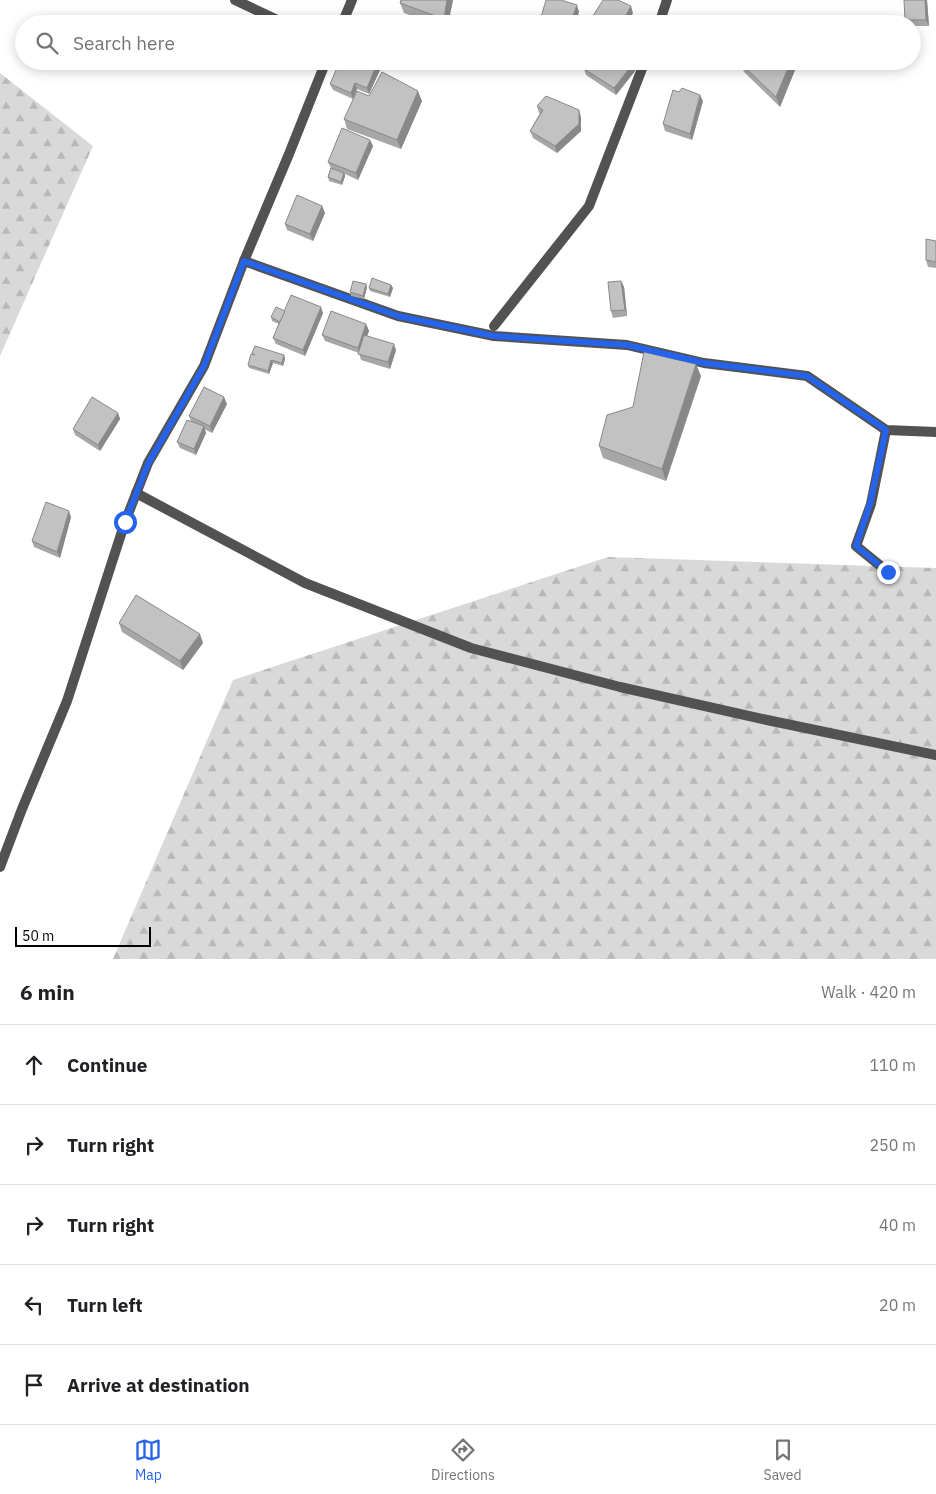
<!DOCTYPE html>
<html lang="en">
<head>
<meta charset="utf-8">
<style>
	:root { --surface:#fff; --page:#f2f2f2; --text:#202124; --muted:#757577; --line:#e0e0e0; --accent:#2563eb }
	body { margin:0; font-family:"IBM Plex Sans",sans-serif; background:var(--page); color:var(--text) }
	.scale { position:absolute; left:15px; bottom:12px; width:136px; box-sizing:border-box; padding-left:5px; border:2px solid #000; border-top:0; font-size:14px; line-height:18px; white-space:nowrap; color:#000; -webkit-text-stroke:4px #fff; paint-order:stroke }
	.stop { position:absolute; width:15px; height:15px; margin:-11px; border:4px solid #2563eb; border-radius:50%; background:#fff }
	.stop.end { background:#2563eb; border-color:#fff; box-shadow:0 1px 5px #0008 }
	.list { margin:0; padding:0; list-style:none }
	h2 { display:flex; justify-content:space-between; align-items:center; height:65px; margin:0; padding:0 20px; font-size:21px }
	h2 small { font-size:16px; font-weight:400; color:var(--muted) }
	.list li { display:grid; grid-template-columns:32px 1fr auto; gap:15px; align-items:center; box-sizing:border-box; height:80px; padding:0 20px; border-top:1px solid var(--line) }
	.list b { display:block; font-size:19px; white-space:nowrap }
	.list em { font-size:16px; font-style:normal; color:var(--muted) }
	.icon { flex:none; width:28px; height:28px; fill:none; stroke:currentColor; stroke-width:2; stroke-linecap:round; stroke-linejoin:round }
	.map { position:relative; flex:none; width:936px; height:959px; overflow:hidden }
	.search { position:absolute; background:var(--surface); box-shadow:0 2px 12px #0003; left:15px; right:15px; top:15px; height:55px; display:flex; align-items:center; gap:12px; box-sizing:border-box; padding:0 18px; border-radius:28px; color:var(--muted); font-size:19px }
	.sheet { height:465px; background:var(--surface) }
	nav { display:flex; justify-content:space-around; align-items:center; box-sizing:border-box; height:70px; border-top:1px solid var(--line); background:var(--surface); font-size:14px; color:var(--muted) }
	nav a { display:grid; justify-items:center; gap:2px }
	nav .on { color:var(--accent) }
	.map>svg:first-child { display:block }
	.forest { fill:url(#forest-firs) }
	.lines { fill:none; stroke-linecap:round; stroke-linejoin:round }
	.street { stroke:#525252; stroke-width:10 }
	.wall { fill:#a7a7a7 }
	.shaded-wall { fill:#888 }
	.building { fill:#c2c2c2; stroke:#888 }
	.route { stroke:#2563eb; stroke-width:6 }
</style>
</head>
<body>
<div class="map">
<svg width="936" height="959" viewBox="0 0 936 959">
	<defs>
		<pattern id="forest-firs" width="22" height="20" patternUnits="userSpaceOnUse" patternTransform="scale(1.25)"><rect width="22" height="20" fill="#d9d9d9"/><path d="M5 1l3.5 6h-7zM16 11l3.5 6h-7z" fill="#b8b8b8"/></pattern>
	</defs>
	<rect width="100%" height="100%" fill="#fff"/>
	<g class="forest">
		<path d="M0 73 93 146 0 356Z"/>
		<path d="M608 557 936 568V959H113L233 680Z"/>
	</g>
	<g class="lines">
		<g class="street">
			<path d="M235 0 286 24"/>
			<path d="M342 24 352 0"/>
			<path d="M659 24 667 0"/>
			<path d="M244 261 398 316 494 336 627 345 704 363 807 376 886 430 936 432"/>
			<path d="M494 326 589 206 645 61"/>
			<path d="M886 430 871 504 856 546 888 572"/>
			<path d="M136 493 305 583 471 648 620 687 767 720 936 755"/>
			<path d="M0 867 22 809 67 701 125 522 148 463 204 366 244 261 289 154 326 61"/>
		</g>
	</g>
	<g class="wall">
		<path d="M401 0H453L448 24H434L404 13 400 3Z"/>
		<path d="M927 0 929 26H912V24H907L905 20Z"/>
		<path d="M741 61H796L797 65 780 107 744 72 740 63Z"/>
		<path d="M377 64 380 70 369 94 357 89 353 99 333 90 330 84Z"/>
		<path d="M633 64 635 71 616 95 586 75 584 69Z"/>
		<path d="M369 96 422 101 401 149 347 129 344 119Z"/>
		<path d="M703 101 692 140 665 131 663 124Z"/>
		<path d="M537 106 581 117V131L557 153 533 138 530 131 540 113H539Z"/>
		<path d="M370 140 373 146 358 180 345 174V176L342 185 329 181 328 177 331 168 328 162Z"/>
		<path d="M322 206 325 213 313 241 287 230 285 224Z"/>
		<path d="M936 241V268L928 267 926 260Z"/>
		<path d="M621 281 624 287 627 316 613 318 611 311Z"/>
		<path d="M366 284 367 287 364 299 351 296 350 292Z"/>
		<path d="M391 285 393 288 390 297 370 291 369 288Z"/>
		<path d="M285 311 323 313 305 356 276 344 273 338 279 324 272 321 271 317Z"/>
		<path d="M366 324 369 331 367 336 396 350 390 369 361 360 359 353 325 341 322 335Z"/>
		<path d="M252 353 284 355 285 359 283 366 273 363 269 374 249 368 248 365 253 355Z"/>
		<path d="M701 376 666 481 603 458 599 446 633 407Z"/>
		<path d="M227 404 212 433 204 429 206 433 196 455 180 448 177 442 191 421 189 416Z"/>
		<path d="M118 413 120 419 100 451 75 435 73 429Z"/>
		<path d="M71 517 60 558 34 547 32 541Z"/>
		<path d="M119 623 203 643 183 670 122 632Z"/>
	</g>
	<g class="shaded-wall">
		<path d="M447 0H453L448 24H445L444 19Z"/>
		<path d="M925 0H927L929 26 926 20Z"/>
		<path d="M577 5 579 12 575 24H570Z"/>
		<path d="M631 6 633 13 627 24H621Z"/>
		<path d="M791 61H796L797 65 780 107 776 97Z"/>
		<path d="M377 64 380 70 369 94 367 88Z"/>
		<path d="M633 64 635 71 616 95 614 88Z"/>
		<path d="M355 83 357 89 353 99 351 93Z"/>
		<path d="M418 91 422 101 401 149 397 140Z"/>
		<path d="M700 95 703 101 692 140 690 134Z"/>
		<path d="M579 110 581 117V131L557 153 555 146Z"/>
		<path d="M370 140 373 146 358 180 356 173Z"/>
		<path d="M344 173 345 176 342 185 341 182Z"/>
		<path d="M322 206 325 213 313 241 310 234Z"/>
		<path d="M621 281 624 287 627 316 625 310Z"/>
		<path d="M366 284 367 287 364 299 363 296Z"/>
		<path d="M391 285 393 288 390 297 388 294Z"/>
		<path d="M321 307 323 313 305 356 303 350Z"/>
		<path d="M366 324 369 331 360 354 358 348Z"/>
		<path d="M394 344 396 350 390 369 388 362Z"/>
		<path d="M284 355 285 359 283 366 282 363Z"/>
		<path d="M271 360 273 363 269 374 268 371Z"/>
		<path d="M696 364 701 376 666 481 662 469Z"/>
		<path d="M224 397 227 404 212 433 210 426Z"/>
		<path d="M118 413 120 419 100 451 98 445Z"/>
		<path d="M204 426 206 433 196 455 194 449Z"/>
		<path d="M69 511 71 517 60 558 57 552Z"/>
		<path d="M200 634 203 643 183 670 180 661Z"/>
	</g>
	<g class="building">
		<path d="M401 0H447L444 19 400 3Z"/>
		<path d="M546 0H561L577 5 570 24H539Z"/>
		<path d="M603 0H618L631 6 621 24H588Z"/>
		<path d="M904 0H925L926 20H905Z"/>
		<path d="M340 61H372L377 64 367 88 355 83 351 93 330 84Z"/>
		<path d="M589 61H628L633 64 614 88 584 69Z"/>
		<path d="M741 61H791L776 97 740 63Z"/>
		<path d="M382 72 418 91 397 140 344 119 357 91 369 96Z"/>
		<path d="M682 88 700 95 690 134 663 124 673 90 679 92Z"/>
		<path d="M546 96 579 110V124L555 146 530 131 543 110 537 106Z"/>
		<path d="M342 128 370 140 356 173 328 162Z"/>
		<path d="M331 168 344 173 341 182 328 177Z"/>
		<path d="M297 195 322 206 310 234 285 224Z"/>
		<path d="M926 239 936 241V262L926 260Z"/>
		<path d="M372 278 391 285 388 294 369 288Z"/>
		<path d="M353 281 366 284 363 296 350 292Z"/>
		<path d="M621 281 625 310 611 311 608 282Z"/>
		<path d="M291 295 321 307 303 350 273 338Z"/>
		<path d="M276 307 285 311 280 322 271 317Z"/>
		<path d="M331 311 366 324 358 348 322 335Z"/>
		<path d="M364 335 394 344 388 362 358 354Z"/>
		<path d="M255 346 284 355 282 363 271 360 268 371 248 365 251 354 255 355 252 353Z"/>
		<path d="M644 352 696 364 662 469 599 446 607 415 633 407Z"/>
		<path d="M204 387 224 397 210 426 189 416Z"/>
		<path d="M92 397 118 413 98 445 73 429Z"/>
		<path d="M187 420 204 426 194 449 177 442Z"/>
		<path d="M46 502 69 511 57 552 32 541Z"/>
		<path d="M136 595 200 634 180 661 119 623Z"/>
	</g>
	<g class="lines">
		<path class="route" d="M125 522 148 464 204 366 244 261 398 316 494 336 627 345 704 363 807 376 886 430 870 504 856 546 888 572"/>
	</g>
</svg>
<div class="scale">50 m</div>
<div class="stop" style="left:125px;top:522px"></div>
<div class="stop end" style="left:888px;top:572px"></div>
<div class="search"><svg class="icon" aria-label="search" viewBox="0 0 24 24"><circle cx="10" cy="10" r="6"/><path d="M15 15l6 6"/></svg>Search here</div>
</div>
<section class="sheet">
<h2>6 min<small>Walk · 420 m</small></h2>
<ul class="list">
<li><svg class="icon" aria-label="ahead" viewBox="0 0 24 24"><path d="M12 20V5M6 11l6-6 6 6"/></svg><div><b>Continue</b></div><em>110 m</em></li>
<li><svg class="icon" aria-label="right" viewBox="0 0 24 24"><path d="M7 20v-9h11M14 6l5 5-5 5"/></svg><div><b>Turn right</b></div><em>250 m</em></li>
<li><svg class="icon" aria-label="right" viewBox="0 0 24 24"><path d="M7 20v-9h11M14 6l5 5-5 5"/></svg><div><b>Turn right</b></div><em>40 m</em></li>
<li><svg class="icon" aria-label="left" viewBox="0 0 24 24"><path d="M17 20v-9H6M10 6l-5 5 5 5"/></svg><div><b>Turn left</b></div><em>20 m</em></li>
<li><svg class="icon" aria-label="arrive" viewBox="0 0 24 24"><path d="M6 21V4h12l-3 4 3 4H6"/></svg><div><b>Arrive at destination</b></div></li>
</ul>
</section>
<nav>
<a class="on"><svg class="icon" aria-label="map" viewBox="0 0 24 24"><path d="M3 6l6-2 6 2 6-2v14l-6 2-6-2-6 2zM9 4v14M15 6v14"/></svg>Map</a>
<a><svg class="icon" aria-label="directions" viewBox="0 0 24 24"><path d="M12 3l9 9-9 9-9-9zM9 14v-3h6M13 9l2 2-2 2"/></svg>Directions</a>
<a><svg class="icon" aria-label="saved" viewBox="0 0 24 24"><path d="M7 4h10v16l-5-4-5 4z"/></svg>Saved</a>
</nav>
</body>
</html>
